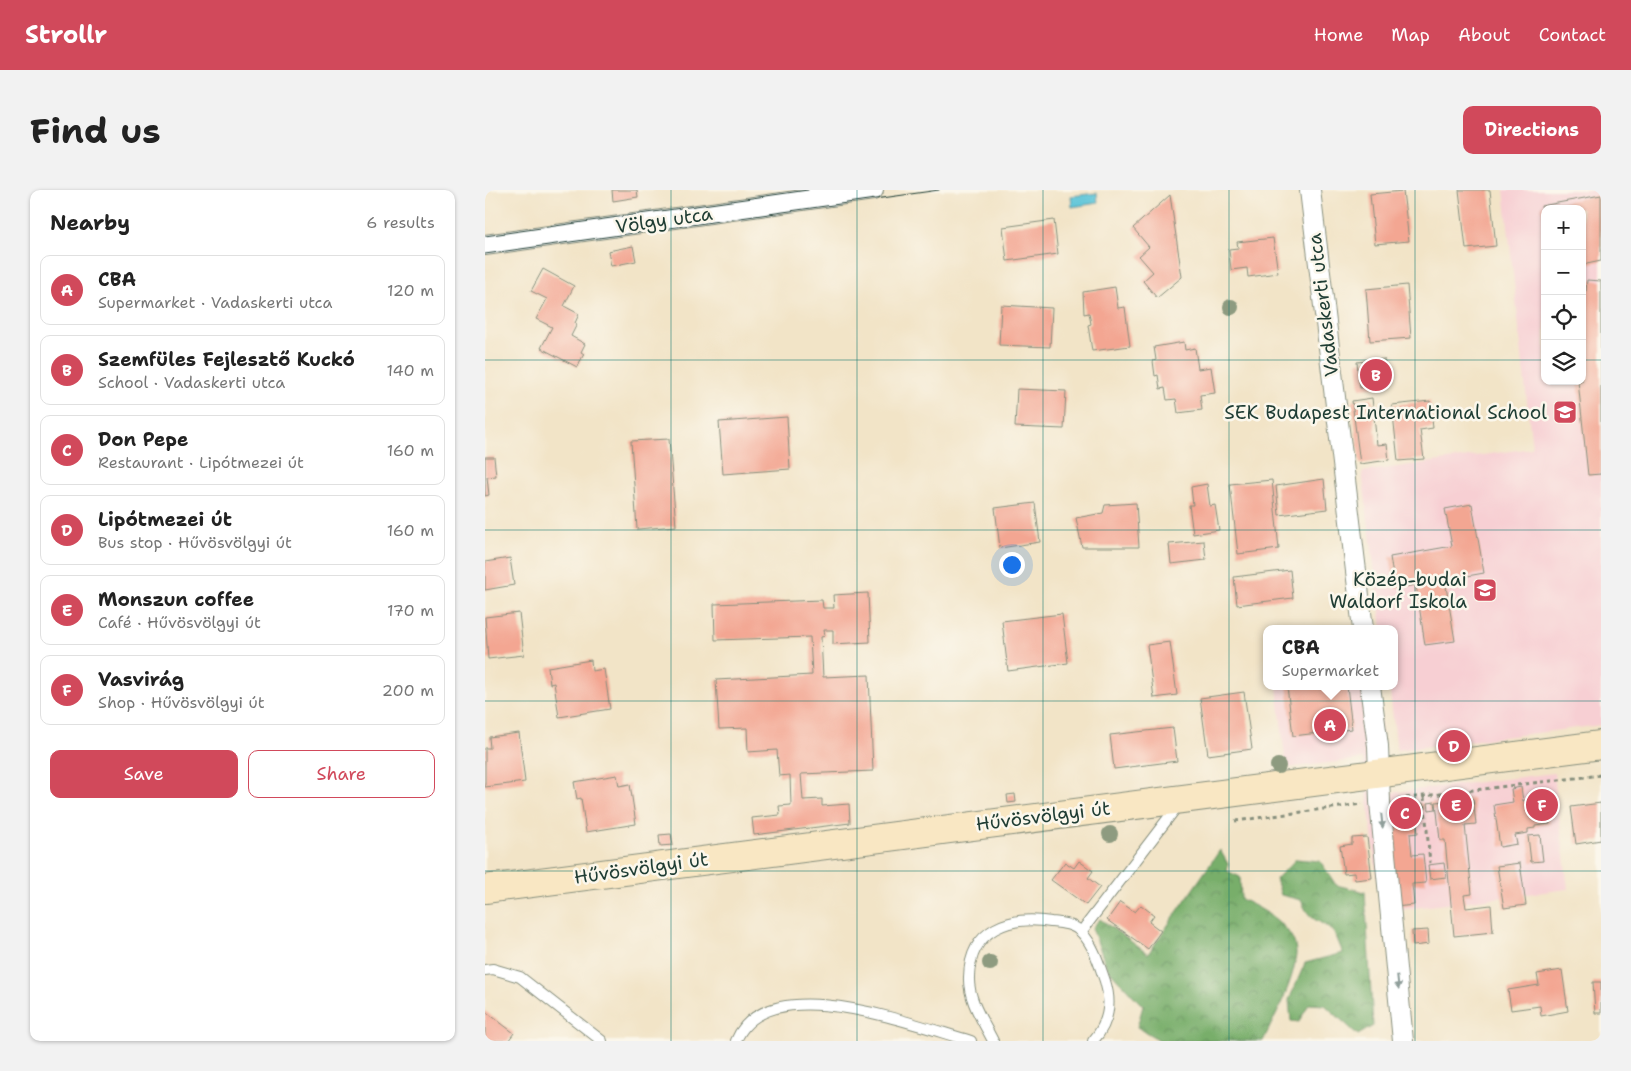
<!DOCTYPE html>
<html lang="en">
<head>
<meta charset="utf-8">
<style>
	:root { --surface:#fff; --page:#f2f2f2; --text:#222; --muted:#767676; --line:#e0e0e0; --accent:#d1495b }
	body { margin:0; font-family:"Shantell Sans",sans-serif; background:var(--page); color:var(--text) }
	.controls { position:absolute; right:15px; top:15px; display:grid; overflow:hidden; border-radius:10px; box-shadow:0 1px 4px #0004 }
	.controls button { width:45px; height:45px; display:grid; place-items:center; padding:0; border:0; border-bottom:1px solid var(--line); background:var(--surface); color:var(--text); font:25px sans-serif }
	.you { position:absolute; left:526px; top:374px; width:18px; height:18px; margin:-12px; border:4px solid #fff; border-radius:50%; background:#1a73e8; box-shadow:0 0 0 8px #1a73e833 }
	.badge { display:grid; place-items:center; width:32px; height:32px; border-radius:50%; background:var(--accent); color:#fff; font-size:16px; font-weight:700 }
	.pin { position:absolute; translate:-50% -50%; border:2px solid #fff; box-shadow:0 1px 5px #0006 }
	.popup { position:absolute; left:778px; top:435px; width:135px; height:65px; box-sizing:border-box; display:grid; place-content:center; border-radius:10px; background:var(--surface); filter:drop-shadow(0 1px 4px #0005); font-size:16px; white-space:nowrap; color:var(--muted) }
	.popup b { font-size:19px; color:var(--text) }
	.popup::after { content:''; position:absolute; left:50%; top:100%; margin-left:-10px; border:10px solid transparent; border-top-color:var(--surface) }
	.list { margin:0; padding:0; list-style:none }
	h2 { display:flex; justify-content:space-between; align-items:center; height:65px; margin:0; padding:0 20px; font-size:21px }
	h2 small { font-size:16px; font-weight:400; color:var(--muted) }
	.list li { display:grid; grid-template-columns:32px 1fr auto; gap:15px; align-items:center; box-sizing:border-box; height:70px; margin:0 10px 10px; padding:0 10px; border:1px solid var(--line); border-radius:10px }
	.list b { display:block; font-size:19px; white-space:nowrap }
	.list p { margin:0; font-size:16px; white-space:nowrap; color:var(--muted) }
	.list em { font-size:16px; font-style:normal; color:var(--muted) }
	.actions { display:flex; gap:10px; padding:15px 20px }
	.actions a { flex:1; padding:11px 0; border:1px solid var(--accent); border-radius:10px; text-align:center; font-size:18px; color:var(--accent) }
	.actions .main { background:var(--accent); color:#fff }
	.icon { flex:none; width:28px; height:28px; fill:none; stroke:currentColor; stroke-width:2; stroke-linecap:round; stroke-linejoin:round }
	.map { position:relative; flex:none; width:1116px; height:851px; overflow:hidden; border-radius:10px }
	header { display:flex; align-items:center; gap:30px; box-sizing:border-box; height:70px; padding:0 25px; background:var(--accent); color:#fff }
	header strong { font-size:24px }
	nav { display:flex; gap:28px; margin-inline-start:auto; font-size:18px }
	.intro { display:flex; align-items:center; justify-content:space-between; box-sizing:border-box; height:120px; padding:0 30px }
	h1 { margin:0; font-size:35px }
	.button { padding:12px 22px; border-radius:10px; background:var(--accent); color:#fff; font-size:18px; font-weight:700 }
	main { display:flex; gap:30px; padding:0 30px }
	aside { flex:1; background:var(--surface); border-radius:10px; box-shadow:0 1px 4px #0004 }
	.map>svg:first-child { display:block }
	.built { fill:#f7cfd3; fill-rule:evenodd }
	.forest { fill:url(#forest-crowns); stroke:#4c7650 }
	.water { fill:#5bc4d8; stroke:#3d8086 }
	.building { fill:#f3a692 }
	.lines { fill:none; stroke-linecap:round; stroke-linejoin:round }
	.service-casing { stroke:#88907e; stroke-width:12 }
	.minor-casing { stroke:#88907e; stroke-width:22 }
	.secondary-casing { stroke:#88907e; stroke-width:30 }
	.path { stroke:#88907e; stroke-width:3; stroke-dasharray:4 4; stroke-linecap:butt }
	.service { stroke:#fff; stroke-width:10 }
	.minor { stroke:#fff; stroke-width:20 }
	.secondary { stroke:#f9e7c3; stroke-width:28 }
	.tram { stroke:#1f3d34; stroke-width:1 }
	.tree { fill:#8e9b80 }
	.oneway { fill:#8f9e9a }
	.grid { fill:none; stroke:#0f766e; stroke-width:1; stroke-opacity:0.55 }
	.labels { text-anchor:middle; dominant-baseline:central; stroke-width:5; stroke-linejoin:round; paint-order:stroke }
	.street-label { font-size:19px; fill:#1f3d34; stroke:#fbf7ec }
	.poi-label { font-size:19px; fill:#1f3d34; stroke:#fbf7ec; text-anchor:end }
</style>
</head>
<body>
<header>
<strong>Strollr</strong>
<nav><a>Home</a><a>Map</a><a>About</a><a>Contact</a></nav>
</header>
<div class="intro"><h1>Find us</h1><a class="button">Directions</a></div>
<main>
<aside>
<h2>Nearby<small>6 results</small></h2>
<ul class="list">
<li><span class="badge">A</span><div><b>CBA</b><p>Supermarket · Vadaskerti utca</p></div><em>120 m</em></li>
<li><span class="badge">B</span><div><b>Szemfüles Fejlesztő Kuckó</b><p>School · Vadaskerti utca</p></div><em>140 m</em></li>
<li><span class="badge">C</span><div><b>Don Pepe</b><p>Restaurant · Lipótmezei út</p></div><em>160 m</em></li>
<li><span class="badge">D</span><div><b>Lipótmezei út</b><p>Bus stop · Hűvösvölgyi út</p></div><em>160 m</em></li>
<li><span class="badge">E</span><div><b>Monszun coffee</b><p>Café · Hűvösvölgyi út</p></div><em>170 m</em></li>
<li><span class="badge">F</span><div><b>Vasvirág</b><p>Shop · Hűvösvölgyi út</p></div><em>200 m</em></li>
</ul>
<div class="actions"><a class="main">Save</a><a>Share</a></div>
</aside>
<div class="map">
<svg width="1116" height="851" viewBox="0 0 1116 851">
	<defs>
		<pattern id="forest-crowns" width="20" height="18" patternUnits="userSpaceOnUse" patternTransform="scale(1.25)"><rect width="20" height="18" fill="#78ae6b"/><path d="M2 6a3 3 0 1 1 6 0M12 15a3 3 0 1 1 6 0" fill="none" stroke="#628f59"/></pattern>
	</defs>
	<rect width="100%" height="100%" fill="#fbf7ec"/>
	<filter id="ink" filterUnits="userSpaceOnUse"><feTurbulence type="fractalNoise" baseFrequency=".02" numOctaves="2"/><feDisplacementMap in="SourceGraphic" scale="10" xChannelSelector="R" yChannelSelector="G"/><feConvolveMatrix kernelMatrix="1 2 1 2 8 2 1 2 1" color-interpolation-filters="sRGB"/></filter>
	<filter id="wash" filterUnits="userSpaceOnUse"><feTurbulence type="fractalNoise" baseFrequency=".0096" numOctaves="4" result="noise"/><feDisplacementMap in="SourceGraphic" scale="20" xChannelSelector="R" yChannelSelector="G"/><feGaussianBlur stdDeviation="1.12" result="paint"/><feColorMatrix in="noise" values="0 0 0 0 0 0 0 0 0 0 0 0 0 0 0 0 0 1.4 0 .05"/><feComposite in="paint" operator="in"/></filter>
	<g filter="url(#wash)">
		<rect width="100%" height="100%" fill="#f2e4c7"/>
		<g class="built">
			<path d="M1019 0H1116V535L912 560 904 496H909V439H897L877 282 1047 258ZM1060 19H1097V191H1060Z"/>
			<path d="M792 496H891L904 603 1069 583 1083 699 896 722 878 569 801 578Z"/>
		</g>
		<g class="forest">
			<path d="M735 660 743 674 742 681 755 687 756 709C776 718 812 737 811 764 809 792 790 826 778 851H676L652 837 658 816 622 778 607 738 615 729 663 764Z"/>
			<path d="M811 669 835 671 851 695 880 702 888 836 873 845 840 815 824 814 814 832 806 831 804 810 820 773 858 763C855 757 852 746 847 741 832 727 826 734 816 710L796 705 791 689Z"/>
		</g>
		<path class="water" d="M612 3 613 13 587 17 586 6Z"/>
		<g id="blocks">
			<g class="building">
				<path d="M127 0H152L153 7 128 11Z"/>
				<path d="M974 0H1005L1011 56 981 59Z"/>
				<path d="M918 1 924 51 890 54 885 4Z"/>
				<path d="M685 5 697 87 672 108 658 91 668 82 654 66 664 57 648 38Z"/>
				<path d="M1116 5V71L1097 75V19H1060L1059 31 1056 16Z"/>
				<path d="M569 30 573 64 522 71 518 37Z"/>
				<path d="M788 48 793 83 763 87 762 78 746 80 744 59 753 58 752 52Z"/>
				<path d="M148 56 151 71 126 76 123 61Z"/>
				<path d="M58 79 89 96 79 116 94 124 90 133 92 134 86 146 100 154 96 162 99 164 92 177 56 158 67 137 51 129 62 109 46 101Z"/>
				<path d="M1102 90 1116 91V284L1103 285 1093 191H1097V101H1101Z"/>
				<path d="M922 95 926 148 885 151 881 99Z"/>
				<path d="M630 97 633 118 640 117 645 156 607 161 603 135 606 134 604 123 599 124 598 102Z"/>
				<path d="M516 115 567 118 565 157 514 155Z"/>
				<path d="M699 152 700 160 710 158 713 179 726 177 730 203 715 205 717 220 693 223 691 209 682 210 680 198 675 199 673 185 670 186 668 171 671 170 669 157Z"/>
				<path d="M899 169 902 195 875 198 872 172Z"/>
				<path d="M532 199 581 201 579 239 530 237Z"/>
				<path d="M887 208 892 255 902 254 904 270 875 274 867 211Z"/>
				<path d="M945 211 948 238 935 240 939 269 913 271 907 215Z"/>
				<path d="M302 227 305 279 238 284 234 232Z"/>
				<path d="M184 249 191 336 152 339 146 251Z"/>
				<path d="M0 267H9L11 286 2 287 4 305 0 306Z"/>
				<path d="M839 289 842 319 794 325 791 296Z"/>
				<path d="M787 290 794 359 753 364 745 294Z"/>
				<path d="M722 294 725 316 730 315 734 340 708 344 704 315H708L706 297Z"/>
				<path d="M550 313 555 352 515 358 510 318Z"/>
				<path d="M651 313 654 357H597L591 328 618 323 620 315Z"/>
				<path d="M987 314 999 383 960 390 970 451 940 455 931 395 910 398 905 367 967 356 960 319Z"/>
				<path d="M719 351 721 370 686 374 684 354Z"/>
				<path d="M25 368 29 395 0 400V372Z"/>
				<path d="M805 380 808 408 752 415 749 387Z"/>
				<path d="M383 403 385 452 348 454V440H339L340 446 336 447 338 487 384 485 388 581 316 584 318 610 337 609V616L364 614 365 633 269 645 267 628 295 625 294 616 306 615 305 585 294 586 292 560 263 562 262 538 234 539 231 490 327 485 325 447 230 450 229 414 337 410 338 418H349L348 405Z"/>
				<path d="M34 423 39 465 3 469 0 427Z"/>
				<path d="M577 424 583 473 523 481 517 431Z"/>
				<path d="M685 452 692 505 669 508 662 455Z"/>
				<path d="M106 470 107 481 119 479 125 519 74 527 69 493 65 494 63 477Z"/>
				<path d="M802 496H862L867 539 808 546Z"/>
				<path d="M759 502 767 559 723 565 715 508Z"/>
				<path d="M688 538 692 571 629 579 625 545Z"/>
				<path d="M34 543 40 592 0 597V558H5L4 547Z"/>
				<path d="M132 585 134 596 145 594 151 634 101 642 96 608 92 609 89 592Z"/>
				<path d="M1036 597 1038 611 1046 609 1047 613 1062 610 1065 634 1050 636V638L1043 639V643L1030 645 1032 654 1015 657 1009 615 1028 612 1026 599Z"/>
				<path d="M530 604 531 612 523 613 522 605Z"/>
				<path d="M988 608 991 634 980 635 987 704 979 705 981 718 1006 715 1008 742 969 746 960 650H955L951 612Z"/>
				<path d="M950 612 951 619 944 620 943 613Z"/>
				<path d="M938 613 939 620 932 621 931 614Z"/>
				<path d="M1116 613V650L1091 654 1086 617Z"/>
				<path d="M930 614 933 643 925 644 927 665 938 664 941 693 927 694 929 715 910 717 900 617Z"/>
				<path d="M186 644 188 655 175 656 174 645Z"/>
				<path d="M1055 645 1058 671 1046 672 1043 646Z"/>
				<path d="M882 647 887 688 870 690 869 683 859 684 855 656 867 654V648Z"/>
				<path d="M594 671 608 681 603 688 615 697 601 715 566 690 580 672 589 678Z"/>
				<path d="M959 673 961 687 945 689 943 675Z"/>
				<path d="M1035 673 1041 715 1019 718 1012 676Z"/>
				<path d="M635 712 650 722 656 715 669 725 664 732 676 741 663 759 622 730Z"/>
				<path d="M943 740 944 754 928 756 927 741Z"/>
				<path d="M1077 780 1083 821 1056 826 1055 816 1026 820 1023 800 1054 795 1052 784Z"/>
				<path d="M1108 792H1116V823H1110Z"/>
				<path d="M0 821 29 843 23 851H0Z"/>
			</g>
		</g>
	</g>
	<g filter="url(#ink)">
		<use href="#blocks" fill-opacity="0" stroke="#88907e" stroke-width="1"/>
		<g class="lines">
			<g class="service-casing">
				<g id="service">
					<path d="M596 742 694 614"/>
					<path d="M0 780 8 779 35 787 117 851"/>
					<path d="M251 851C281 777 431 836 486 851"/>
					<path d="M508 851C498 831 483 810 484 787 485 739 525 725 566 732 577 733 589 734 597 743 609 756 614 774 620 791 627 813 624 833 608 851"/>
				</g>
			</g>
			<g class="minor-casing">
				<g id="minor">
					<path d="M825 0 878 439"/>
					<path d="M0 55 388 0"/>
					<path d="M885 496 893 556 895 612 918 851"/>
				</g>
			</g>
			<g class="secondary-casing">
				<path id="secondary" d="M0 699 1116 555"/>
			</g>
			<g class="path">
				<path d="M939 607 945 673"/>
				<path d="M913 609 1116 585"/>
				<path d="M750 631 877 614"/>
			</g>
			<use href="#service" class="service"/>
			<use href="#minor" class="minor"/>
			<use href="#secondary" class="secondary"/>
			<g class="tram">
				<path d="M0 46 323 0"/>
				<path d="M0 64 454 0"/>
			</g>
		</g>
		<g class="tree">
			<circle cx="746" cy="117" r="8"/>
			<circle cx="793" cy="576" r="8"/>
			<circle cx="625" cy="644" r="8"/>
			<circle cx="505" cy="773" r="8"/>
		</g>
		<defs><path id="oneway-solid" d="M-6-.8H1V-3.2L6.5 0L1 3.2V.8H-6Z" transform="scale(1.25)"/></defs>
		<g class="oneway">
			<use href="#oneway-solid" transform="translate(897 631) rotate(84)"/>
			<use href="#oneway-solid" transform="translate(913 792) rotate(84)"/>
		</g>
	</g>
	<path class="grid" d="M186 0V851M372 0V851M558 0V851M744 0V851M930 0V851M0 170H1060M1097 170H1116M0 340H1116M0 511H1116M0 681H1116"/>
	<defs>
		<g id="school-square" transform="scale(1.25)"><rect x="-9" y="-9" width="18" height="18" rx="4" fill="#d1495b" stroke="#fbf7ec"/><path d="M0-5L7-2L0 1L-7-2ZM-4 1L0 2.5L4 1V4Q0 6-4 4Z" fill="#fff"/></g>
	</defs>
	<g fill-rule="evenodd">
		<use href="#school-square" x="1080" y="222"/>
		<use href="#school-square" x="1000" y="400"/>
	</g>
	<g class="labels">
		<g class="street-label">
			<text transform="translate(179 30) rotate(-8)">Völgy utca</text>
			<text transform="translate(838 115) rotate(-97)">Vadaskerti utca</text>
			<text transform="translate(558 626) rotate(-7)">Hűvösvölgyi út</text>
			<text transform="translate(156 678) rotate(-8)">Hűvösvölgyi út</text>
		</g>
		<g class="poi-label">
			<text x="1062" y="222">SEK Budapest International School</text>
			<text x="982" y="389">Közép-budai<tspan x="982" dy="22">Waldorf Iskola</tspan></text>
		</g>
	</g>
</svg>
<div class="controls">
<button>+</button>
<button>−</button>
<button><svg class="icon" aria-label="locate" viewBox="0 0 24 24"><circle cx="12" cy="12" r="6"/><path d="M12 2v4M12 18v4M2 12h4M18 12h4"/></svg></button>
<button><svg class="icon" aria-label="layers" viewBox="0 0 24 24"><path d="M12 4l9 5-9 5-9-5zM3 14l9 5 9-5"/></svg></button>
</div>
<div class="you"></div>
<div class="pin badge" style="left:845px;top:535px">A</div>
<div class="popup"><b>CBA</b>Supermarket</div>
<div class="pin badge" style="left:891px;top:185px">B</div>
<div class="pin badge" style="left:920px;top:623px">C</div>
<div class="pin badge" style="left:969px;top:556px">D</div>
<div class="pin badge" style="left:971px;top:615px">E</div>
<div class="pin badge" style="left:1057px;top:615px">F</div>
</div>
</main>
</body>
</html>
